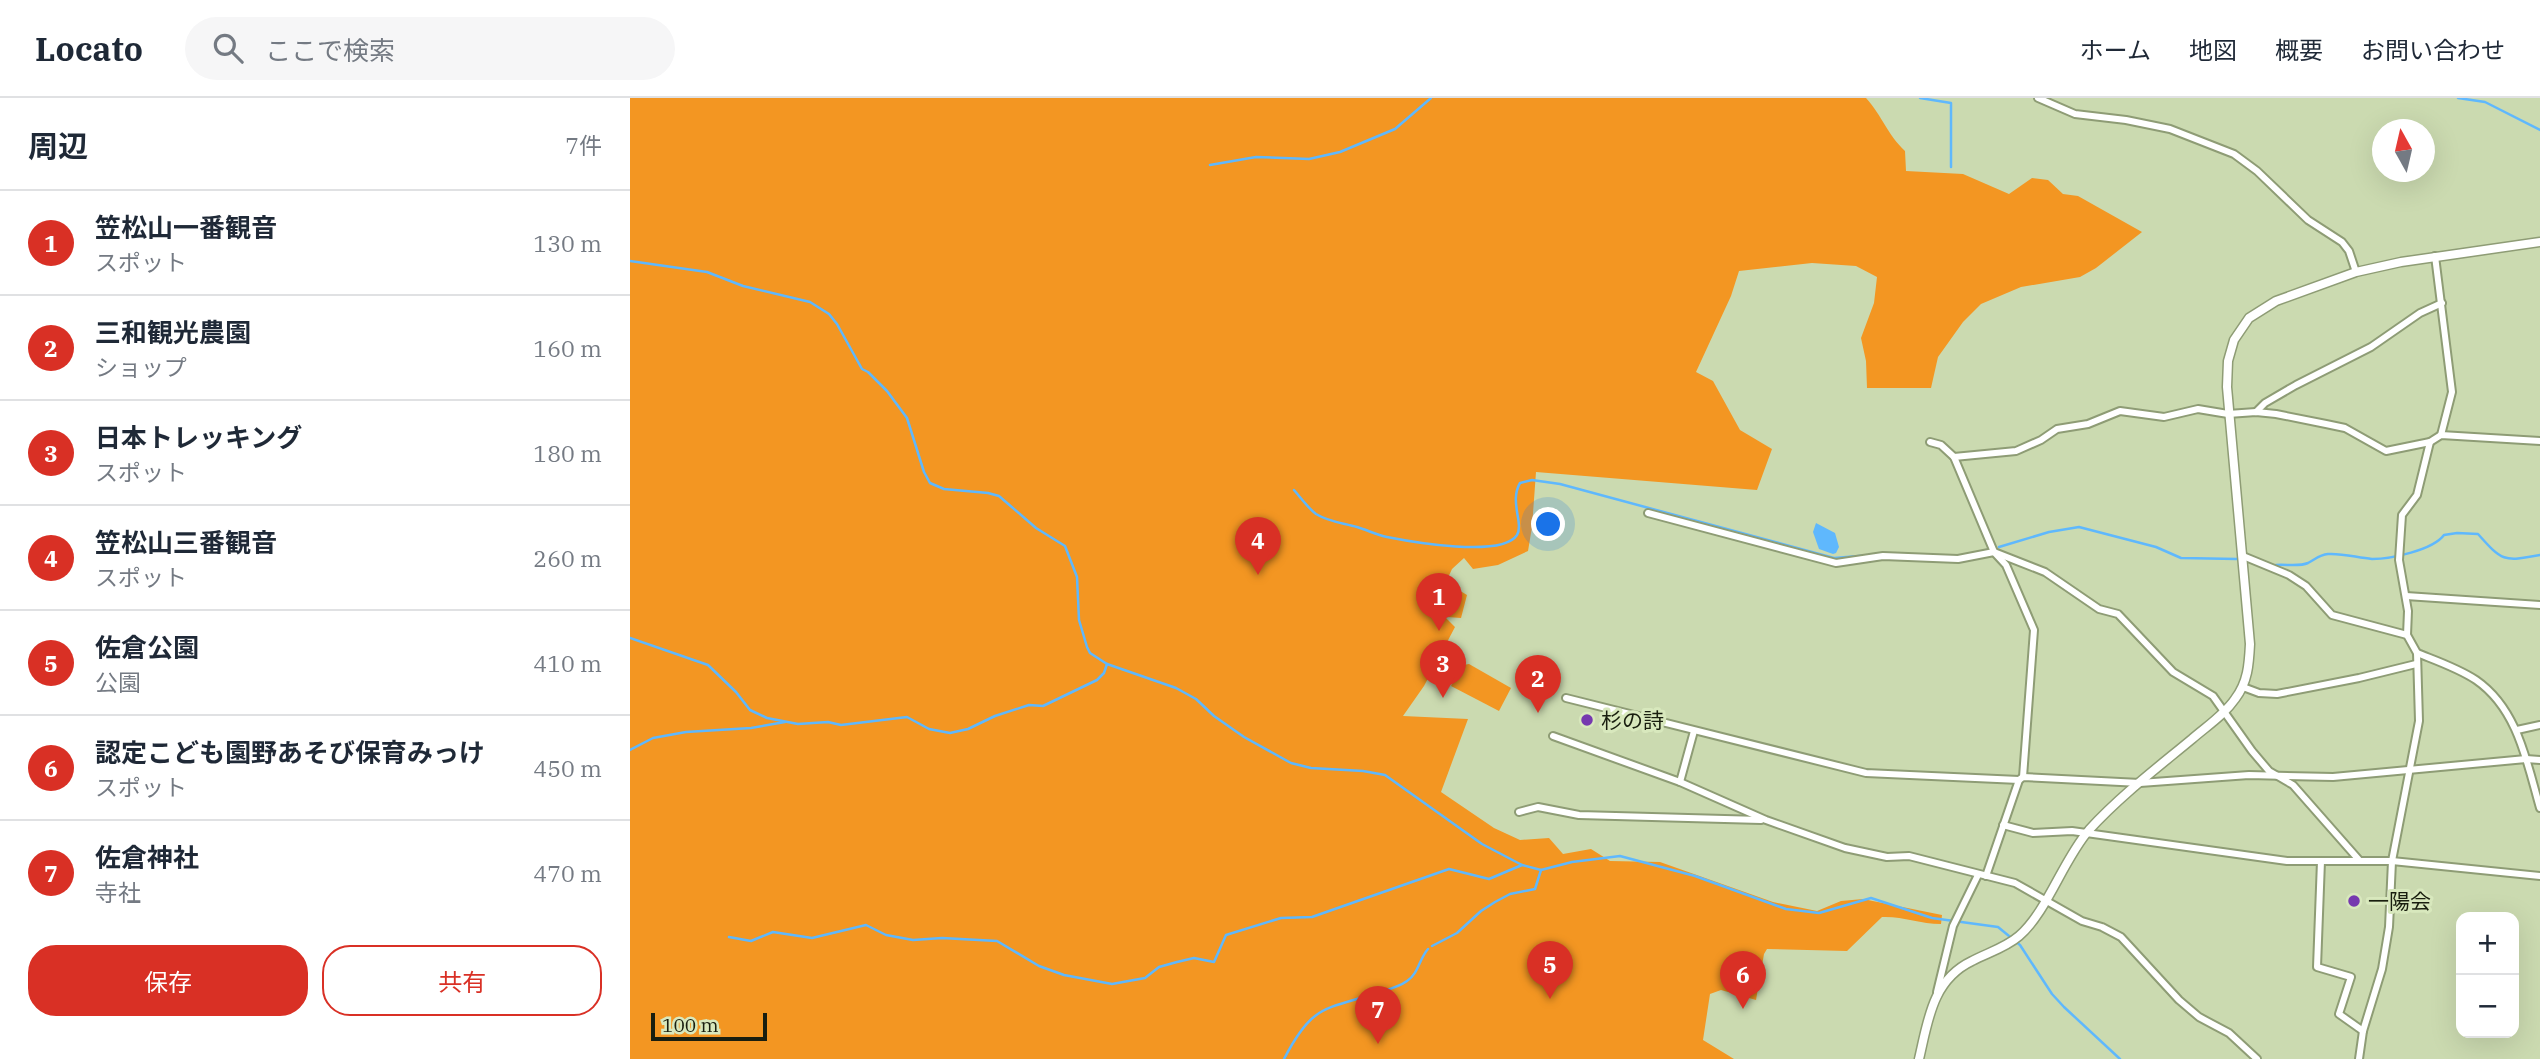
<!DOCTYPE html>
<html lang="ja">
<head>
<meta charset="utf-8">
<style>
	:root { --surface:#fff; --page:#f6f6f7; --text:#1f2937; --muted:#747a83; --line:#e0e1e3; --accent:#d93025 }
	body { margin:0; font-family:"IBM Plex Serif","Noto Sans JP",serif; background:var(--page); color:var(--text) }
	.controls { position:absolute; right:21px; bottom:21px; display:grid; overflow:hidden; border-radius:14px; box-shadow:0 7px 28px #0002 }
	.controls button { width:63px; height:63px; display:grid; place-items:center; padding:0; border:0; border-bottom:2px solid var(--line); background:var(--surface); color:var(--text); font:35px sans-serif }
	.compass { position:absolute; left:1742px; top:21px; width:63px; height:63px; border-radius:50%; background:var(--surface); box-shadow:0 7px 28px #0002; rotate:352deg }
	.scale { position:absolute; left:21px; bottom:18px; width:116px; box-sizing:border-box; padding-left:7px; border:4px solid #191e0f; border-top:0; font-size:19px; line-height:24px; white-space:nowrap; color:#191e0f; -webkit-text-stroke:5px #d8e8bd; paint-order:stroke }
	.you { position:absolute; left:919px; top:427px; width:24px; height:24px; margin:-18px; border:5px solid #fff; border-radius:50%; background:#1a73e8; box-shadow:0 0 0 10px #1a73e833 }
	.badge { display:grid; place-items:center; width:46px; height:46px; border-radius:50%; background:var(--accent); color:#fff; font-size:23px; font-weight:700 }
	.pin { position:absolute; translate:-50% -58px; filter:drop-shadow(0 2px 4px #0008) }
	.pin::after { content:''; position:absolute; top:37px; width:24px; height:21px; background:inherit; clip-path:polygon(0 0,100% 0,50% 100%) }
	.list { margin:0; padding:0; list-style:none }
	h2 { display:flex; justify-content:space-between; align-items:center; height:91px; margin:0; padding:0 28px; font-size:30px }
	h2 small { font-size:23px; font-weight:400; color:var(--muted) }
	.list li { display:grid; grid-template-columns:46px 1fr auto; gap:21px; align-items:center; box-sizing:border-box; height:105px; padding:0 28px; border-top:2px solid var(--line) }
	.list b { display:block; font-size:26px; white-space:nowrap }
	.list p { margin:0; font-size:23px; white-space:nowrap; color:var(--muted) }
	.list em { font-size:23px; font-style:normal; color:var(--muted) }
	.actions { display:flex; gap:14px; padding:21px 28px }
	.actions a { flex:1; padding:16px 0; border:2px solid var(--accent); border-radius:28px; text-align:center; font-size:24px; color:var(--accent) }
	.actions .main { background:var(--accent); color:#fff }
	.icon { flex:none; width:38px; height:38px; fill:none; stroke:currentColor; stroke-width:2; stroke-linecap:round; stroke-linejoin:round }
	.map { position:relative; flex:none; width:1910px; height:961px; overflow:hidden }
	header { display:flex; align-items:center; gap:42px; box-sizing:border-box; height:98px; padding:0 35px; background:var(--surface); border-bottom:2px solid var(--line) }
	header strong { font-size:33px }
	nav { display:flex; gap:38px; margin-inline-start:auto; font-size:24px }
	.search { width:490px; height:63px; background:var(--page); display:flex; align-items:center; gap:18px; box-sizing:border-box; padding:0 24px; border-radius:38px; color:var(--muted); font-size:26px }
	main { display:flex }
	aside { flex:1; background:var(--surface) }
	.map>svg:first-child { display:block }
	.green { fill:#f39622 }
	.water { fill:#5fb8fd }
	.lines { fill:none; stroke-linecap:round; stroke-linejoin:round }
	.stream { stroke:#5fb8fd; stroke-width:2.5 }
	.minor-casing { stroke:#8e9c75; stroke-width:10 }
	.tertiary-casing { stroke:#8e9c75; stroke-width:11 }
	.minor { stroke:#fff; stroke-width:6 }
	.tertiary { stroke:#fff; stroke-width:8 }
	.poi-dot { fill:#7639af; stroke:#d8e8bd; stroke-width:2.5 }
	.labels { text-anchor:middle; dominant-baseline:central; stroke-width:6; stroke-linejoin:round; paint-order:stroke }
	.poi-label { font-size:21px; fill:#191e0f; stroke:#d8e8bd; text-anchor:start }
</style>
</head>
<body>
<header>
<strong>Locato</strong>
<div class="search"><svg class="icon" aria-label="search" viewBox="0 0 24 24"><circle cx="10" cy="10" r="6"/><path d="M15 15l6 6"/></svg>ここで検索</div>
<nav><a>ホーム</a><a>地図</a><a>概要</a><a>お問い合わせ</a></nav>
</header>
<main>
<aside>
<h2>周辺<small>7件</small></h2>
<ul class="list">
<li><span class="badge">1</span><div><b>笠松山一番観音</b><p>スポット</p></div><em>130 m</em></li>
<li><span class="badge">2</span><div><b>三和観光農園</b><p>ショップ</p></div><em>160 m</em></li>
<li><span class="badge">3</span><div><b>日本トレッキング</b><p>スポット</p></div><em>180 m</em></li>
<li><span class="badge">4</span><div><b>笠松山三番観音</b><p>スポット</p></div><em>260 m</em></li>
<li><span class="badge">5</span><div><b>佐倉公園</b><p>公園</p></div><em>410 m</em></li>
<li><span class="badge">6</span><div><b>認定こども園野あそび保育みっけ</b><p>スポット</p></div><em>450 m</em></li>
<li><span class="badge">7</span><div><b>佐倉神社</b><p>寺社</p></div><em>470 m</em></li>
</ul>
<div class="actions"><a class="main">保存</a><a>共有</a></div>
</aside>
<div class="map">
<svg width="1910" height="961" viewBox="0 0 1910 961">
	<rect width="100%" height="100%" fill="#cbdab0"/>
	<g class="green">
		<path d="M0 0H1236C1253 19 1257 36 1275 53L1276 73 1333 76 1379 96 1402 80 1418 82 1433 96 1448 98 1512 134 1466 170 1450 179 1391 189 1351 206 1333 224 1308 259 1301 290H1237L1236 263 1231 240 1244 205 1247 179 1226 168 1182 165 1109 173 1101 198 1066 274 1083 283 1110 332 1142 351 1127 392 906 374 902 429 898 453 868 467 843 471 834 460 822 471 816 484 823 493 817 503 825 494H832L837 497 831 520 817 519 812 512 810 514 825 529 794 588 773 618 838 621 811 694 864 730 890 742 919 740 933 756 961 751 980 763 1030 764 1143 804 1187 813 1211 803 1233 801 1312 817 1311 826C1290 826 1272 818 1252 819L1217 853 1137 851 1134 856 1126 902 1091 892 1080 896 1073 942 1104 961H0Z"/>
		<path d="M839 566 881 590 869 613 821 588 833 567Z"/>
	</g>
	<path class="water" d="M1186 425 1205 435 1209 449 1206 455 1203 456 1189 451 1183 434Z"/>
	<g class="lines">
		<g class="stream">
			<path d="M1290 0 1321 5V69"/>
			<path d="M1828 0 1855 4 1910 32"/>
			<path d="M580 67 626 59 679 61 710 54 765 31 801 0"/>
			<path d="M0 163 77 174 113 188 180 204 199 216 207 226 232 271 238 274 257 293 277 320 294 374 300 385 314 391 358 395 369 398 406 430 435 448 447 479 449 522 457 549 460 555 477 566 546 590 566 601 584 618 614 639 661 665 681 670 733 673 755 677 852 746 892 767 911 772 942 764 990 758 1065 778 1156 811 1189 815 1241 800 1302 820 1368 829 1390 847 1422 896 1434 909 1490 961"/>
			<path d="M664 392C671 400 678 410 686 416 699 424 713 425 727 429 737 432 747 437 757 439 782 444 872 460 887 437 894 425 879 404 890 385L902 382 930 386 1204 460 1242 457"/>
			<path d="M1369 449 1419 434 1449 429 1526 449 1551 460 1607 461"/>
			<path d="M1343 455 1357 452"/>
			<path d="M1646 467C1656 466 1669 469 1678 465 1686 461 1689 457 1698 456 1713 455 1728 460 1742 461 1761 461 1803 452 1814 437L1827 435 1848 436C1872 463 1873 464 1910 457"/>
			<path d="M0 540 78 567 106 594 120 612 137 620 168 626 198 624 211 627 277 619 299 631 320 635 338 631 365 618 399 607 413 608 467 582 474 575 477 566"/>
			<path d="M0 652 23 640 56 634 121 630 155 624"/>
			<path d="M99 839 121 843 143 834 182 840 236 827 256 837 283 842 312 840 367 843 409 868 434 877 482 886 515 880 529 869 547 864 564 860 584 864 596 837 651 820 682 819 819 771 859 781 892 767"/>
			<path d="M802 848 827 835 851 813 865 804 880 796 905 791 911 772"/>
			<path d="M654 961C682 907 693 912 747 895 757 892 769 889 777 883 789 875 789 861 798 851"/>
		</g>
		<g class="minor-casing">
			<g id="minor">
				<path d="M1408 0 1445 16 1496 22 1540 31 1604 56 1627 73 1678 122 1712 144 1719 153 1726 174"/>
				<path d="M1805 158 1822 294 1811 337"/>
				<path d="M1626 314 1635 305 1666 287 1741 249 1790 215 1812 205"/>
				<path d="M1300 344 1311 347 1324 359 1364 454 1376 467 1404 532 1393 679"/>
				<path d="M1324 359 1386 353 1411 342 1427 331 1458 326 1490 313 1534 319 1568 311 1598 316 1626 314 1646 316 1696 326 1715 330 1756 353 1800 344 1811 337 1910 343"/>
				<path d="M1018 415 1206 465 1253 458 1328 461 1364 454 1415 474 1469 511 1488 516 1543 574 1583 598 1622 653 1639 673 1663 687 1729 762"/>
				<path d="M1613 458 1659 477 1676 488 1702 517 1777 537"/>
				<path d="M1776 498 1910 507"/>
				<path d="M1787 555C1807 563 1828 570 1846 582 1888 611 1897 665 1910 710"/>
				<path d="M1613 589 1629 595 1647 596 1729 580 1786 566"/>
				<path d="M936 600 1236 675 1389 682 1393 679 1510 685 1619 677 1703 679 1896 661 1910 662"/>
				<path d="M1887 632 1910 627"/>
				<path d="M923 638 1050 684 1136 722 1215 750 1257 759 1279 758 1385 785 1452 823 1472 829 1491 839 1549 902 1569 919 1599 935 1627 961"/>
				<path d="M1050 684 1064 633"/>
				<path d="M889 714 908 709 949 717 1131 722"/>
				<path d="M1373 727 1403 735 1442 733 1657 763H1762L1910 778"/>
				<path d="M1691 763 1687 869 1721 879 1709 916 1733 933"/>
				<path d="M1356 778 1389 682"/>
				<path d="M1307 894 1323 828 1348 777"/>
				<path d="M1729 961 1733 933 1752 871 1759 829 1762 763 1789 623 1787 555 1777 537 1778 513 1769 462 1772 417 1787 397 1800 344"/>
			</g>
		</g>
		<g class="tertiary-casing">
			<path id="tertiary" d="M1289 961C1298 923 1302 882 1342 863 1357 855 1375 850 1389 838 1417 814 1433 762 1459 732 1490 698 1527 670 1562 641 1577 628 1594 617 1605 601 1618 584 1619 566 1620 546L1597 289 1598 263 1604 242 1619 220 1646 203 1726 174 1771 164 1910 144"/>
		</g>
		<use href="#minor" class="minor"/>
		<use href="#tertiary" class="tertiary"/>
	</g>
	<g class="poi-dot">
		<circle cx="957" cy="622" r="7"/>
		<circle cx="1724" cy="803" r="7"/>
	</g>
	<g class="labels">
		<g class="poi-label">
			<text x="971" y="622">杉の詩</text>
			<text x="1738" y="803">一陽会</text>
		</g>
	</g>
</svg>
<div class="controls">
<button>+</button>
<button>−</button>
</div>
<svg class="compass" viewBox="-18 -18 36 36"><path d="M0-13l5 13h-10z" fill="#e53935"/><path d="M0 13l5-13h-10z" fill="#747a83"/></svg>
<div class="scale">100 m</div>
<div class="you"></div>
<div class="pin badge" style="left:809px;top:533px">1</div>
<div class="pin badge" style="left:908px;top:615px">2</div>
<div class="pin badge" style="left:813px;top:600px">3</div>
<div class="pin badge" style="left:628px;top:477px">4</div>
<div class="pin badge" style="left:920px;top:901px">5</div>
<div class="pin badge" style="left:1113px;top:911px">6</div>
<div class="pin badge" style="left:748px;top:946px">7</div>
</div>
</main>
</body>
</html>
